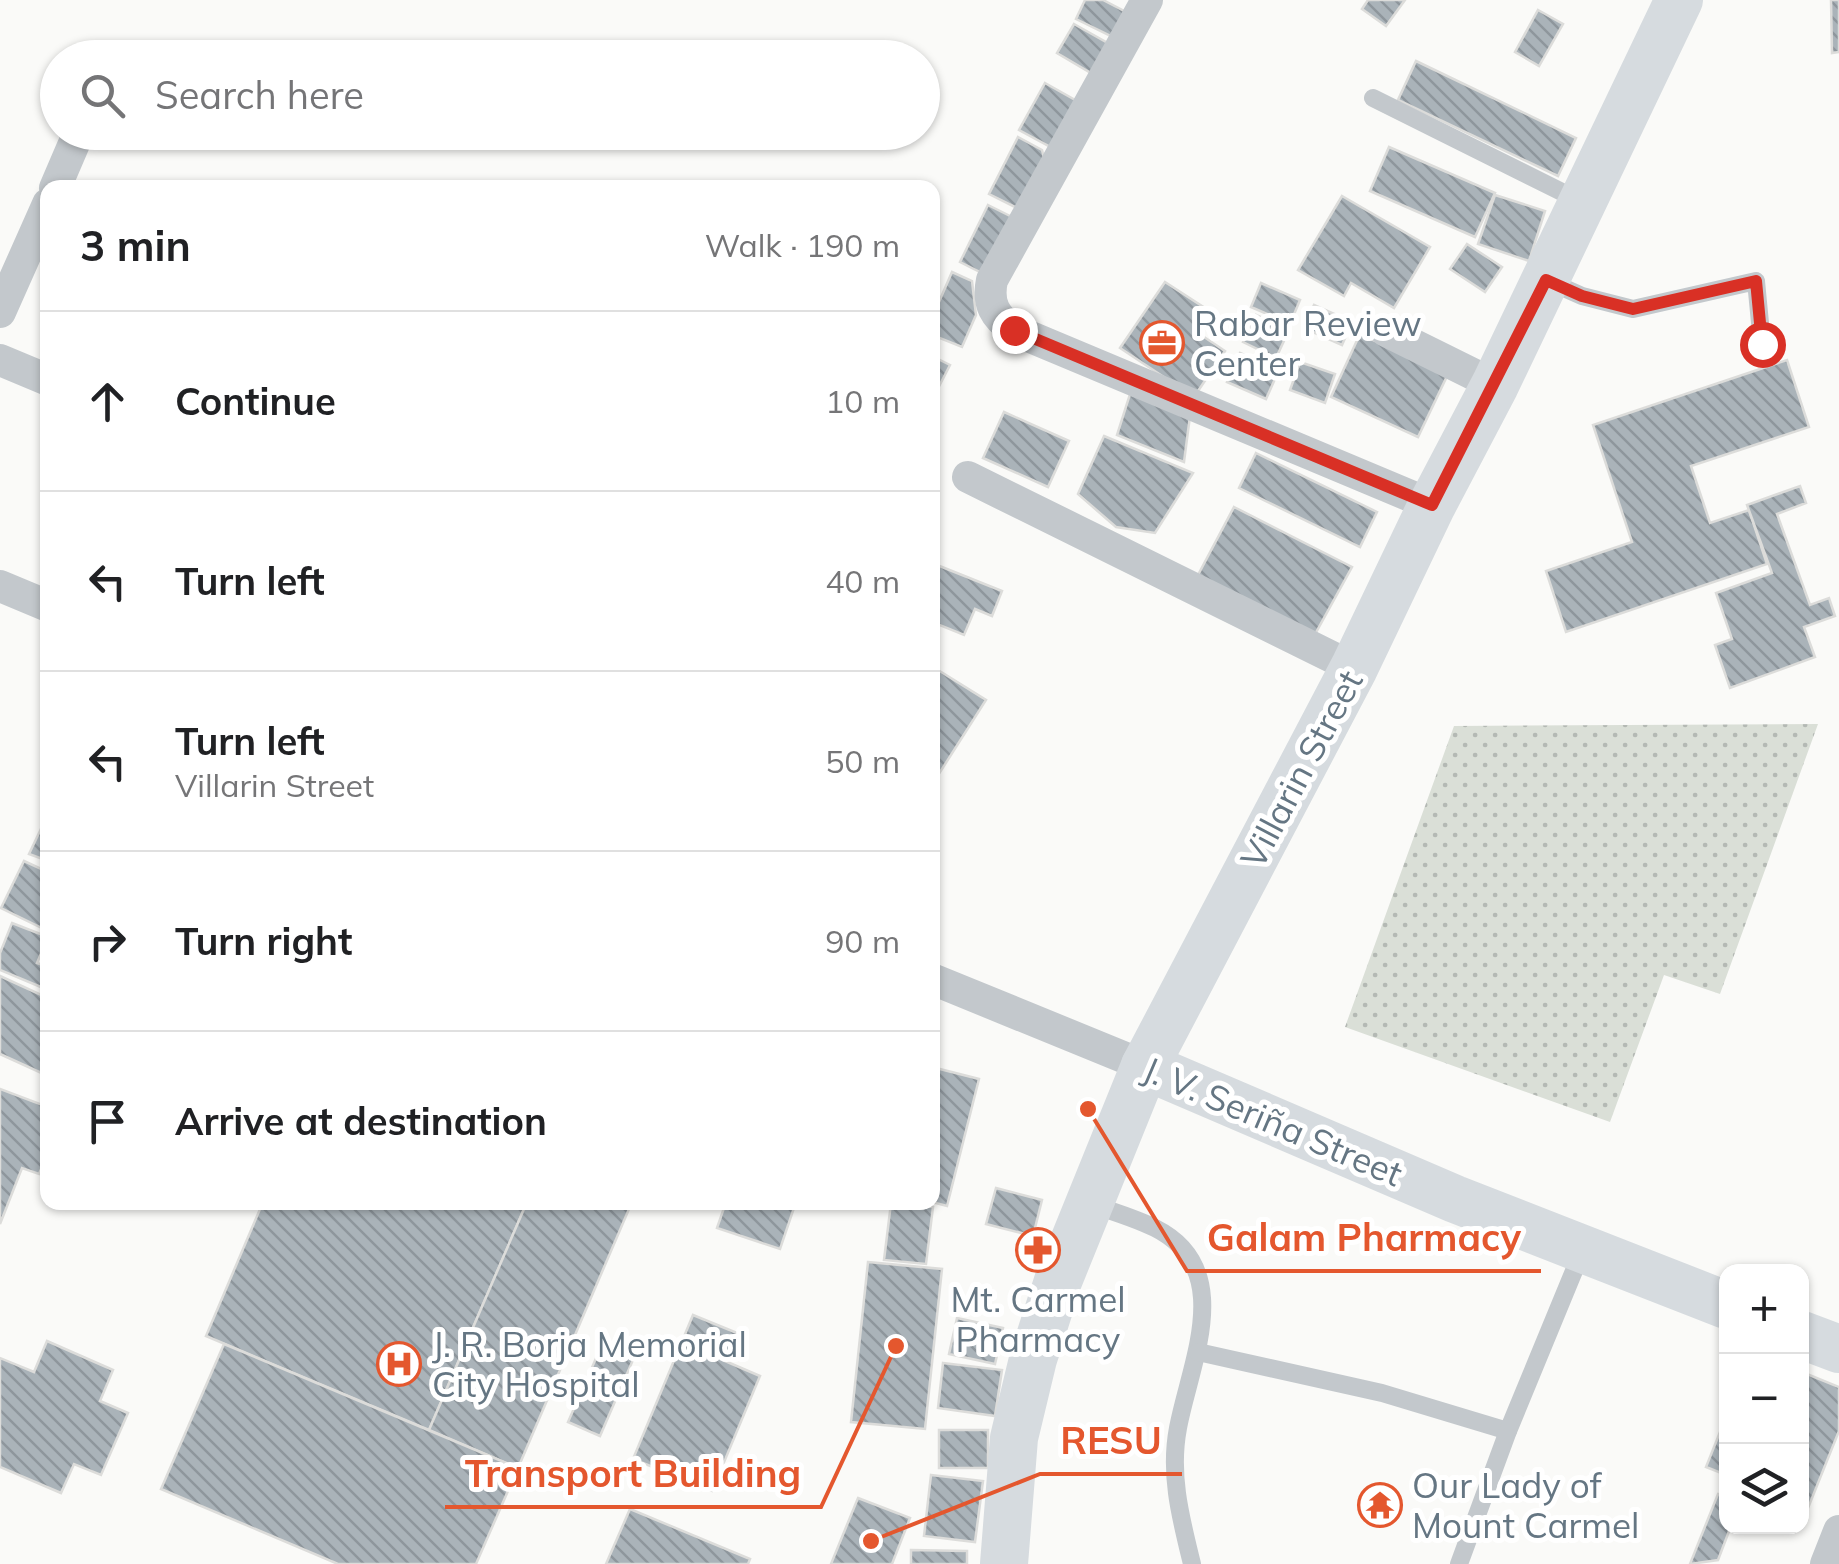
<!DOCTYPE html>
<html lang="en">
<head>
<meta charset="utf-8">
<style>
	:root { --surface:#fff; --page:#f6f6f6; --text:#202124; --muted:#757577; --line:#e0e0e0 }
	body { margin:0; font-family:Mulish,sans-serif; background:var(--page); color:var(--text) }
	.controls { position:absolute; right:30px; bottom:30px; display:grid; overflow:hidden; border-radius:20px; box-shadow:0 2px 8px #0004 }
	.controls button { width:90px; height:90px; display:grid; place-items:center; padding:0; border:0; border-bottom:2px solid var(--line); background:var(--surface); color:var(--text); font:50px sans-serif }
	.stop { position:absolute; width:30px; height:30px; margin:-22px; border:8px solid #d93025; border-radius:50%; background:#fff }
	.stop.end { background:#d93025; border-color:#fff; box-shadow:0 2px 10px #0008 }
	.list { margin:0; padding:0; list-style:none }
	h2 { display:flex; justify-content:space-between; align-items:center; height:130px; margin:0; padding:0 40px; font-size:42px }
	h2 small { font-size:32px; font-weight:400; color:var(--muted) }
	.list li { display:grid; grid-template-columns:65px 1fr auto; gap:30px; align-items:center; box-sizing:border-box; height:180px; padding:0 40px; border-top:2px solid var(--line) }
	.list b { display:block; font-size:38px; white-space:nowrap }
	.list p { margin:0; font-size:32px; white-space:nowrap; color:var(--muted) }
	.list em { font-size:32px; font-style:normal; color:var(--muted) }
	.icon { flex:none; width:55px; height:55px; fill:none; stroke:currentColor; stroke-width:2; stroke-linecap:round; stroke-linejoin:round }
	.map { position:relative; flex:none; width:1839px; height:1564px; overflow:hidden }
	.search { position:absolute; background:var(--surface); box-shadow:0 2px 8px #0004; left:40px; top:40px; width:900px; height:110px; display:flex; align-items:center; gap:25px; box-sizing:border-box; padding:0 35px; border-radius:55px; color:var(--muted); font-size:38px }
	.panel { position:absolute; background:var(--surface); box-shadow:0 2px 8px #0004; left:40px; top:180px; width:900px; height:1030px; border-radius:20px }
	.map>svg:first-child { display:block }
	.park { fill:url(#park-dots) }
	.building { fill:url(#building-back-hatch); stroke:#dcdcda; stroke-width:2.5 }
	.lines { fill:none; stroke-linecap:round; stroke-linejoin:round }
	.service { stroke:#c3c8cc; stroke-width:18 }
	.minor { stroke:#c3c8cc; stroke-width:32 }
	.secondary { stroke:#d6dbdf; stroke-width:48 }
	.route { stroke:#d93025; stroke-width:12 }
	.labels { text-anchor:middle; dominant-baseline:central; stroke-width:10; stroke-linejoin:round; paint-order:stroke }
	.poi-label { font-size:35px; fill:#657683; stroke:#fff; text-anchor:start }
	.street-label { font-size:35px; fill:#657683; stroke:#fff }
	.leader { fill:none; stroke:#e4572e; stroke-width:4 }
	.callout-dot { fill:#e4572e; stroke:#fff; stroke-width:4 }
	.callout-label { font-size:38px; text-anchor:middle; font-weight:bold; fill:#e4572e; stroke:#fff; stroke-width:10; stroke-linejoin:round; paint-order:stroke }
</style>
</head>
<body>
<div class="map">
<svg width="1839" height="1564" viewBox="0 0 1839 1564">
	<defs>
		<pattern id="park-dots" width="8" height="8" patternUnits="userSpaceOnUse" patternTransform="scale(2.5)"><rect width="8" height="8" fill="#dadfd7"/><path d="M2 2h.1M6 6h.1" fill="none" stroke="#b4b9b4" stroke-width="1.8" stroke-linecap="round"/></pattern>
		<pattern id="building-back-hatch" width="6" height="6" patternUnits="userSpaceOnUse" patternTransform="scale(2.5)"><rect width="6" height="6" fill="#aab3b9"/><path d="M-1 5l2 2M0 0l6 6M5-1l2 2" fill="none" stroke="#8e969c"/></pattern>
	</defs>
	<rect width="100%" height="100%" fill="#fafaf8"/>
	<path class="park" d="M1818 724 1720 994 1664 975 1610 1122 1345 1027 1454 726Z"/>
	<g class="building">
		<path d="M1085 0H1103L1128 13 1115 38 1076 19Z"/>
		<path d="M1368 0H1405L1386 26 1362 9Z"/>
		<path d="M1831 0H1839V52L1832 53Z"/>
		<path d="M1538 10 1563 24 1539 66 1515 52Z"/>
		<path d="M1074 24 1113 46 1096 76 1057 53Z"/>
		<path d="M1416 61 1576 138 1558 176 1398 100Z"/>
		<path d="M1045 83 1084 105 1058 151 1019 130Z"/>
		<path d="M1018 137 1042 150 1045 162 1021 210 989 194Z"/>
		<path d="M1389 147 1495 193 1475 237 1370 191Z"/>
		<path d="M1495 195 1545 211 1529 261 1478 244Z"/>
		<path d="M1342 196 1430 247 1394 308 1351 283 1344 296 1298 270Z"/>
		<path d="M988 205 1016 219 986 275 960 262Z"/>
		<path d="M1467 244 1502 267 1485 292 1450 269Z"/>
		<path d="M952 272 972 281 976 315 962 347 932 335V318Z"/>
		<path d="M1165 282 1211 312 1198 333 1225 351 1194 397 1120 348Z"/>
		<path d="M1261 283 1300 300 1290 324 1251 307Z"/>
		<path d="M1314 305 1352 322 1342 345 1304 328Z"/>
		<path d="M1256 315 1289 330 1276 358 1243 342Z"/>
		<path d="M1360 334 1448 374 1418 437 1331 397Z"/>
		<path d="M1240 353 1279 370 1266 399 1227 382Z"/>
		<path d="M932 356 950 365 932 400Z"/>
		<path d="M1787 360 1809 427 1691 466 1710 523 1749 510 1767 564 1566 632 1546 571 1632 542 1593 425Z"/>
		<path d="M1300 362 1335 374 1325 403 1290 390Z"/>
		<path d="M1130 394 1190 416 1184 462 1117 435Z"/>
		<path d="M1004 412 1069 441 1048 487 983 458Z"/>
		<path d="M1104 436 1193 473 1155 533 1116 527 1078 494Z"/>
		<path d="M1256 453 1377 512 1360 547 1239 488Z"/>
		<path d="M1800 486 1806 503 1777 514 1810 605 1829 598 1835 616 1804 627 1815 657 1730 688 1715 645 1732 639 1716 593 1772 573 1747 505Z"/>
		<path d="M1234 507 1352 567 1314 636 1198 575Z"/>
		<path d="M932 563 1002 591 992 616 975 609 964 635 932 622Z"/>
		<path d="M938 670 986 700 935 780 932 679Z"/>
		<path d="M48 814V861L29 854Z"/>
		<path d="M24 861 48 872V931L1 908Z"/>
		<path d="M12 923 48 937 37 963 48 967V990L0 970V953Z"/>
		<path d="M0 976 48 998V1076L0 1054Z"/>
		<path d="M932 1067 979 1079 947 1206 932 1202Z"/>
		<path d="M0 1089 48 1107V1153L39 1174 22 1168 0 1224Z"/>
		<path d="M996 1188 1042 1200 1033 1236 986 1224Z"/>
		<path d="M263 1202H527L429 1430 206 1336Z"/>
		<path d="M527 1202H632L518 1468 429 1430Z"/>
		<path d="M726 1202H796L780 1249 717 1228Z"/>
		<path d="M891 1203 933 1207 926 1264 884 1260Z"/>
		<path d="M868 1262 942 1269 925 1429 851 1422Z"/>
		<path d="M693 1315 737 1333 725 1361 760 1376 712 1491 633 1459Z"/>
		<path d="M957 1318 1003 1328 995 1364 949 1354Z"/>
		<path d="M604 1340 636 1353 600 1436 568 1422Z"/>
		<path d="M47 1341 113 1370 100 1401 128 1413 101 1475 74 1464 61 1493 0 1467V1358L34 1372Z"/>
		<path d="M224 1344 518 1468 476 1564H338L161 1489Z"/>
		<path d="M943 1363 1002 1370 995 1416 938 1408Z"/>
		<path d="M1802 1372 1839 1387V1431L1808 1508 1802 1505Z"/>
		<path d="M1726 1417V1475L1706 1467Z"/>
		<rect x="939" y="1430" width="49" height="38"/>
		<path d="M931 1475 983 1481 975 1542 924 1536Z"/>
		<path d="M1718 1494 1726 1497V1526H1731L1718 1560 1690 1564Z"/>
		<path d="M858 1498 910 1518 892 1564H831Z"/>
		<path d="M630 1509 750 1559 748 1564H606Z"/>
		<path d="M911 1550 967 1551V1564H911Z"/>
	</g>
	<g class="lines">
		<g class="service">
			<path d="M1373 98 1582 202"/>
			<path d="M1546 280 1582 296 1633 309 1756 281 1762 344"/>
			<path d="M1090 1204C1112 1211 1135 1218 1155 1228 1237 1269 1190 1363 1178 1428 1169 1475 1181 1519 1192 1564"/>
			<path d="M1198 1352 1382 1393 1508 1431"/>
			<path d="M1459 1564 1508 1431 1583 1249"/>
		</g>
		<g class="minor">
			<path d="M1147 0 992 280C987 304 995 317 1014 330L1432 505"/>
			<path d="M55 188 79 132"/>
			<path d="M0 312 48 204"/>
			<path d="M1386 331 1495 385"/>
			<path d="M0 360 48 380"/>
			<path d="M968 477 1354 668"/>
			<path d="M0 586 48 606"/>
			<path d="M932 979 1145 1066"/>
			<path d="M1826 1564 1839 1531"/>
		</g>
		<g class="secondary">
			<path d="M1145 1066 1455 1199 1726 1305"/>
			<path d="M1802 1335 1839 1349"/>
			<path d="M1004 1564 1014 1438 1033 1359 1058 1281 1145 1066 1354 668 1432 505 1495 385 1679 0"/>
		</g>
	</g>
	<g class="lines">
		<path class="route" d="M1014 330 1432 505 1546 280 1582 296 1633 309 1756 281 1762 344"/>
	</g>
	<defs>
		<g id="office-ring" transform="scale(2.25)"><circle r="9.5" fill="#fff" stroke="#e4572e" stroke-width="1.5"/><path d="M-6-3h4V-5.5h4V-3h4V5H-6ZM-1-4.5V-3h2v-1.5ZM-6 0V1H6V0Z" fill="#e4572e"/></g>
		<g id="pharmacy-ring" transform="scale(2.25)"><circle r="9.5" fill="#fff" stroke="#e4572e" stroke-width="1.5"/><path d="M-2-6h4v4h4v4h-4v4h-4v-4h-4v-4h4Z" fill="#e4572e"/></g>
		<g id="hospital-ring" transform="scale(2.25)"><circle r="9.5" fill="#fff" stroke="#e4572e" stroke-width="1.5"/><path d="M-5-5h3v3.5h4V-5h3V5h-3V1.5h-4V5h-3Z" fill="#e4572e"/></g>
		<g id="temple-ring" transform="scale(2.25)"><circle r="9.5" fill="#fff" stroke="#e4572e" stroke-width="1.5"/><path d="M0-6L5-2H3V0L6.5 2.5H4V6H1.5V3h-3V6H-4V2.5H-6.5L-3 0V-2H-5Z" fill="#e4572e"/></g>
	</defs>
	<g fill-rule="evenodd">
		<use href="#office-ring" x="1162" y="343"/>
		<use href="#pharmacy-ring" x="1038" y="1250"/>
		<use href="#hospital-ring" x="399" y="1364"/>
		<use href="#temple-ring" x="1380" y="1505"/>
	</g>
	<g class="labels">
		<g class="poi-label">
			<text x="1194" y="323">Rabar Review<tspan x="1194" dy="40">Center</tspan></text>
			<text x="1038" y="1299" text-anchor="middle">Mt. Carmel<tspan x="1038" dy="40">Pharmacy</tspan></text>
			<text x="432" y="1344">J. R. Borja Memorial<tspan x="432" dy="40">City Hospital</tspan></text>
			<text x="1412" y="1485">Our Lady of<tspan x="1412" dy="40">Mount Carmel</tspan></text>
		</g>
		<g class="street-label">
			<text transform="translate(1301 769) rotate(-62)">Villarin Street</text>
			<text transform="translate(1273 1121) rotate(23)">J. V. Seriña Street</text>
		</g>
	</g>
	<path class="leader" d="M1088 1109L1187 1271H1541M871 1541L1040 1474H1182M896 1346L821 1507H445"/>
	<g class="callout-dot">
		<circle cx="1088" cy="1109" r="10"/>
		<circle cx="871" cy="1541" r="10"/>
		<circle cx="896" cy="1346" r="10"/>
	</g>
	<g class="callout-label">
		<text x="1364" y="1251">Galam Pharmacy</text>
		<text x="1111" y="1454">RESU</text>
		<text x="633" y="1487">Transport Building</text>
	</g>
</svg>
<div class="controls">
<button>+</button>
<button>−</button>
<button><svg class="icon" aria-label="layers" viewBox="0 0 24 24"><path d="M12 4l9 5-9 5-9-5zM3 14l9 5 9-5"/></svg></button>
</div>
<div class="stop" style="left:1762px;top:344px"></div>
<div class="stop end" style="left:1014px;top:330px"></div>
<div class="search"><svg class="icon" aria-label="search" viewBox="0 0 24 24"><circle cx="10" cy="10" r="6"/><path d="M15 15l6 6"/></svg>Search here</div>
<section class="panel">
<h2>3 min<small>Walk · 190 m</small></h2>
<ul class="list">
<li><svg class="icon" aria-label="ahead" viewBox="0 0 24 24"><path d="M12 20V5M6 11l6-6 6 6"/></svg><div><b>Continue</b></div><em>10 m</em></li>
<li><svg class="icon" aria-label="left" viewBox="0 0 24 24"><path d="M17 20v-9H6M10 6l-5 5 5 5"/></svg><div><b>Turn left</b></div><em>40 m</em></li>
<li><svg class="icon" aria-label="left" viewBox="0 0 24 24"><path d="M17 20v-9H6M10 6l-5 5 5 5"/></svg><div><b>Turn left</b><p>Villarin Street</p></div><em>50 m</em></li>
<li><svg class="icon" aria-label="right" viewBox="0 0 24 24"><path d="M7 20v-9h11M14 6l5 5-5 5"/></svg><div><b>Turn right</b></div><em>90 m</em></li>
<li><svg class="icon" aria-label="arrive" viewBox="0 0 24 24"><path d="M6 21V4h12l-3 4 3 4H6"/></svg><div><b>Arrive at destination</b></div></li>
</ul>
</section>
</div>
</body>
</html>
